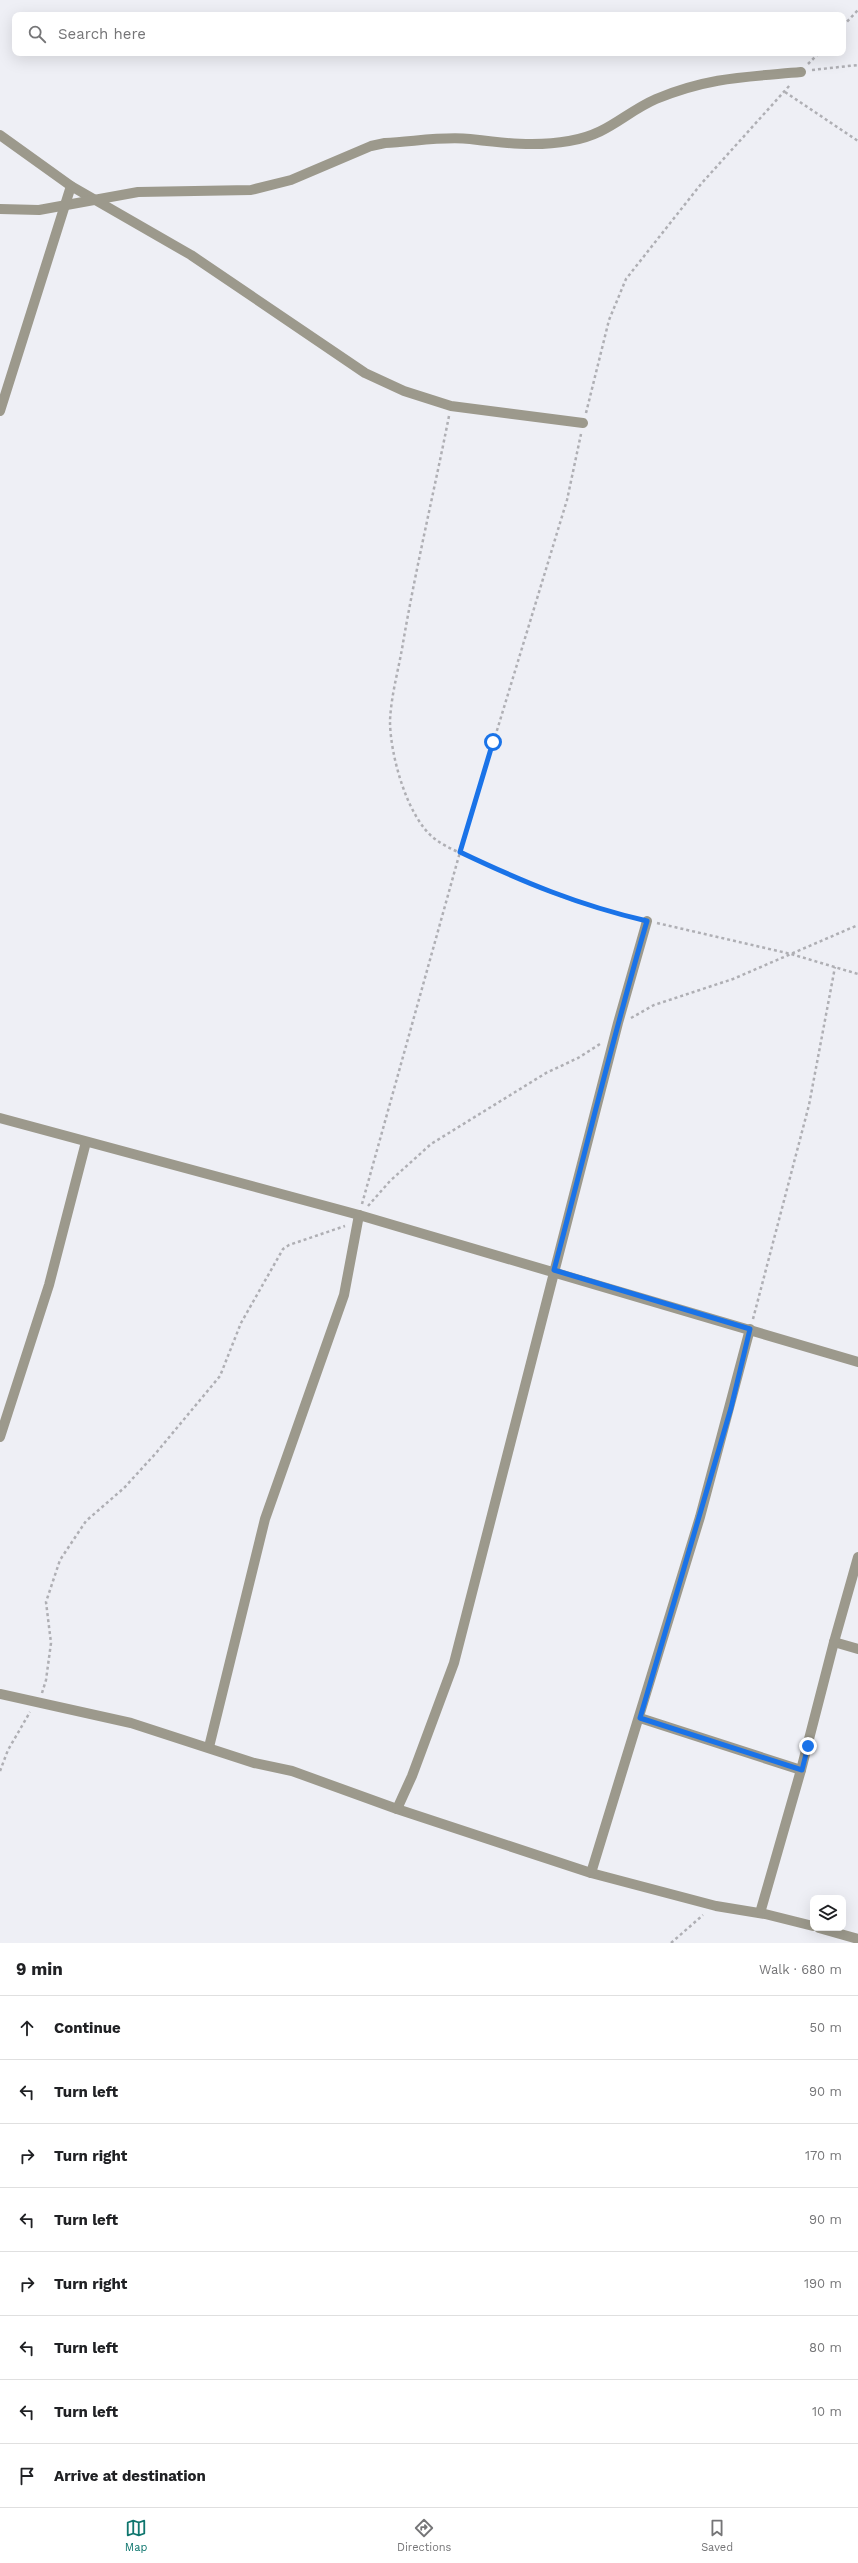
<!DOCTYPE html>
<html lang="en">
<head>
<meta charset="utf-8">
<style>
	:root { --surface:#fff; --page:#f2f2f2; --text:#202124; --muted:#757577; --line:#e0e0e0; --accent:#0f766e }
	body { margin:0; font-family:"Work Sans",sans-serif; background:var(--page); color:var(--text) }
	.controls { position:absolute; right:12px; bottom:12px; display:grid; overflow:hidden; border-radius:8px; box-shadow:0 4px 16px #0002 }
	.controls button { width:36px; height:36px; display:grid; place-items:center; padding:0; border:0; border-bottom:1px solid var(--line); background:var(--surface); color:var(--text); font:20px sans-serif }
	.stop { position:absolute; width:12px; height:12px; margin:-9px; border:3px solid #1a73e8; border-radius:50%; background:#fff }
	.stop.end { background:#1a73e8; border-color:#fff; box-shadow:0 1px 4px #0008 }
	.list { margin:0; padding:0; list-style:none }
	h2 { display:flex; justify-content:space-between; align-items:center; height:52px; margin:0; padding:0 16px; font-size:17px }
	h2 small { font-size:13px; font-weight:400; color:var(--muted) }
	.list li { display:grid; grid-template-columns:26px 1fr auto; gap:12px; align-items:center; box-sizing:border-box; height:64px; padding:0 16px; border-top:1px solid var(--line) }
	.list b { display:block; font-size:15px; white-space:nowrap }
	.list em { font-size:13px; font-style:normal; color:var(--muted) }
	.icon { flex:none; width:22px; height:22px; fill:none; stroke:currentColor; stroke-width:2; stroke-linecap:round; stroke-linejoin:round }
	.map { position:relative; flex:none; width:858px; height:1943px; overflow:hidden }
	.search { position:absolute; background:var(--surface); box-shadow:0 4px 16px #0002; left:12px; right:12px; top:12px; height:44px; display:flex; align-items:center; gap:10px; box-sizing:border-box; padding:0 14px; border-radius:8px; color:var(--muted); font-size:15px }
	.sheet { height:564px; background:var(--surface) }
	nav { display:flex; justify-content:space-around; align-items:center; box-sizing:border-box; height:56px; border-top:1px solid var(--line); background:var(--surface); font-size:11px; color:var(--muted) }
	nav a { display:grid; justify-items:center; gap:2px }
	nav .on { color:var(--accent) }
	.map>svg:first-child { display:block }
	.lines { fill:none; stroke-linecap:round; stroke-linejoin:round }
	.path { stroke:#afafb4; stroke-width:2.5; stroke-dasharray:3 3; stroke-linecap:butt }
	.street { stroke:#9c998c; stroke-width:10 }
	.route { stroke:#1a73e8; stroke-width:5 }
</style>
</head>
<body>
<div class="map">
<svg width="858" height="1943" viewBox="0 0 858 1943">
	<rect width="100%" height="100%" fill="#eeeff5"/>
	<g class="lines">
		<g class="path">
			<path d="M843 26 858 10"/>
			<path d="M808 64 819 53"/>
			<path d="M812 70 858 65"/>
			<path d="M785 92 858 141"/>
			<path d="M586 413 609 320 626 279 701 184 790 85"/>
			<path d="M449 416C434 492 416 567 403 643 399 668 391 695 390 721 390 754 407 818 435 839 448 849 466 855 482 862 532 887 582 906 636 918"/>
			<path d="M657 923 791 954 858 974"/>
			<path d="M631 1018 654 1005 733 979 858 925"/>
			<path d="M362 1204 460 852 567 500 581 434"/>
			<path d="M368 1206 390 1181 431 1144 546 1073 578 1058 600 1044"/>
			<path d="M753 1319 809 1105 835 967"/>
			<path d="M42 1693 46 1680 51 1643 46 1602 60 1560 86 1521 124 1488 156 1453 220 1376 241 1323 283 1249 289 1245 345 1226"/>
			<path d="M0 1771 8 1750 30 1712"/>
			<path d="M671 1943 703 1915"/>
		</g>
		<g class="street">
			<path d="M0 135 71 186 191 255 365 373 404 391 451 406 583 423"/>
			<path d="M0 209 39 210 138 192 251 190 291 180 371 146 385 143C412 142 442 136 470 139 503 143 536 147 569 141 608 135 624 113 656 99 709 77 746 77 801 72"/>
			<path d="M0 411 71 186"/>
			<path d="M0 1118 359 1215 858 1362"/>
			<path d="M0 1437 49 1285 86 1142"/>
			<path d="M834 1642 858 1649"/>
			<path d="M0 1694 131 1723 254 1763 292 1771 397 1809 591 1873 716 1906 765 1914 813 1926"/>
			<path d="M640 1718 801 1770"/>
			<path d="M209 1747 265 1519 344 1295 359 1215"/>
			<path d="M397 1809 412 1776 454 1663 618 1023 647 921"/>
			<path d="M591 1873 700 1517 750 1329"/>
			<path d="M760 1913 801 1770 834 1642 858 1557"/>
			<path d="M819 1928 858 1939"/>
		</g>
	</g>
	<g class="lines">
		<path class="route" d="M493 742 460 852C523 882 578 905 647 921 613 1036 585 1154 554 1270L750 1329 731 1408 640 1718 802 1770 808 1746"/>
	</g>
</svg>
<div class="controls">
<button><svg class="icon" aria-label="layers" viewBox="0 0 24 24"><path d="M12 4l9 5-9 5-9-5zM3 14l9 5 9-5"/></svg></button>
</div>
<div class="stop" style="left:493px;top:742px"></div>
<div class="stop end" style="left:808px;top:1746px"></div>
<div class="search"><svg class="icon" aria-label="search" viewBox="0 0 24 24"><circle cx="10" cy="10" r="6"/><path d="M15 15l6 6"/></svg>Search here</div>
</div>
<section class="sheet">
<h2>9 min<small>Walk · 680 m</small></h2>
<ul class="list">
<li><svg class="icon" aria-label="ahead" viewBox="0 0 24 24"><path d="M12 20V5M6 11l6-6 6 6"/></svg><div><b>Continue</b></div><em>50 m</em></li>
<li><svg class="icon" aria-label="left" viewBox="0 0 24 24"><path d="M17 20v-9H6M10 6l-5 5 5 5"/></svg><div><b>Turn left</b></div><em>90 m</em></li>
<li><svg class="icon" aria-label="right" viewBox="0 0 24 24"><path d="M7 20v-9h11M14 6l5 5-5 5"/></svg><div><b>Turn right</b></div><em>170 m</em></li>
<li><svg class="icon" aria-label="left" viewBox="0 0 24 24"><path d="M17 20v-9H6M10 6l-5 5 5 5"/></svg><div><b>Turn left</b></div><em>90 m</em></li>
<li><svg class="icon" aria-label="right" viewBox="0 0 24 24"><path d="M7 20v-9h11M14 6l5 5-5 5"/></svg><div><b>Turn right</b></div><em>190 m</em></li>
<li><svg class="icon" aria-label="left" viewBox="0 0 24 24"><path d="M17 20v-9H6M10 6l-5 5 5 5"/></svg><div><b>Turn left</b></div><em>80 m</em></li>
<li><svg class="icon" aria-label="left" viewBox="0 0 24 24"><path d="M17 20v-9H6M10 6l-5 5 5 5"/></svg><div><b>Turn left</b></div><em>10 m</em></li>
<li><svg class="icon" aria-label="arrive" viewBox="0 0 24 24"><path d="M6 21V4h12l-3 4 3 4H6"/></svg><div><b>Arrive at destination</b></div></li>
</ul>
</section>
<nav>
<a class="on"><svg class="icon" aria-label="map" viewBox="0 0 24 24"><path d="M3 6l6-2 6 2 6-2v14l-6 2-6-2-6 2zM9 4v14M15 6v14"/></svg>Map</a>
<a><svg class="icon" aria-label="directions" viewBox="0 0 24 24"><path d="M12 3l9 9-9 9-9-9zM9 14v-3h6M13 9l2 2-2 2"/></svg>Directions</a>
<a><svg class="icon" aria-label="saved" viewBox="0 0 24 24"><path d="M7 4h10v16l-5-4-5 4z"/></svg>Saved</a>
</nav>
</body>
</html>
